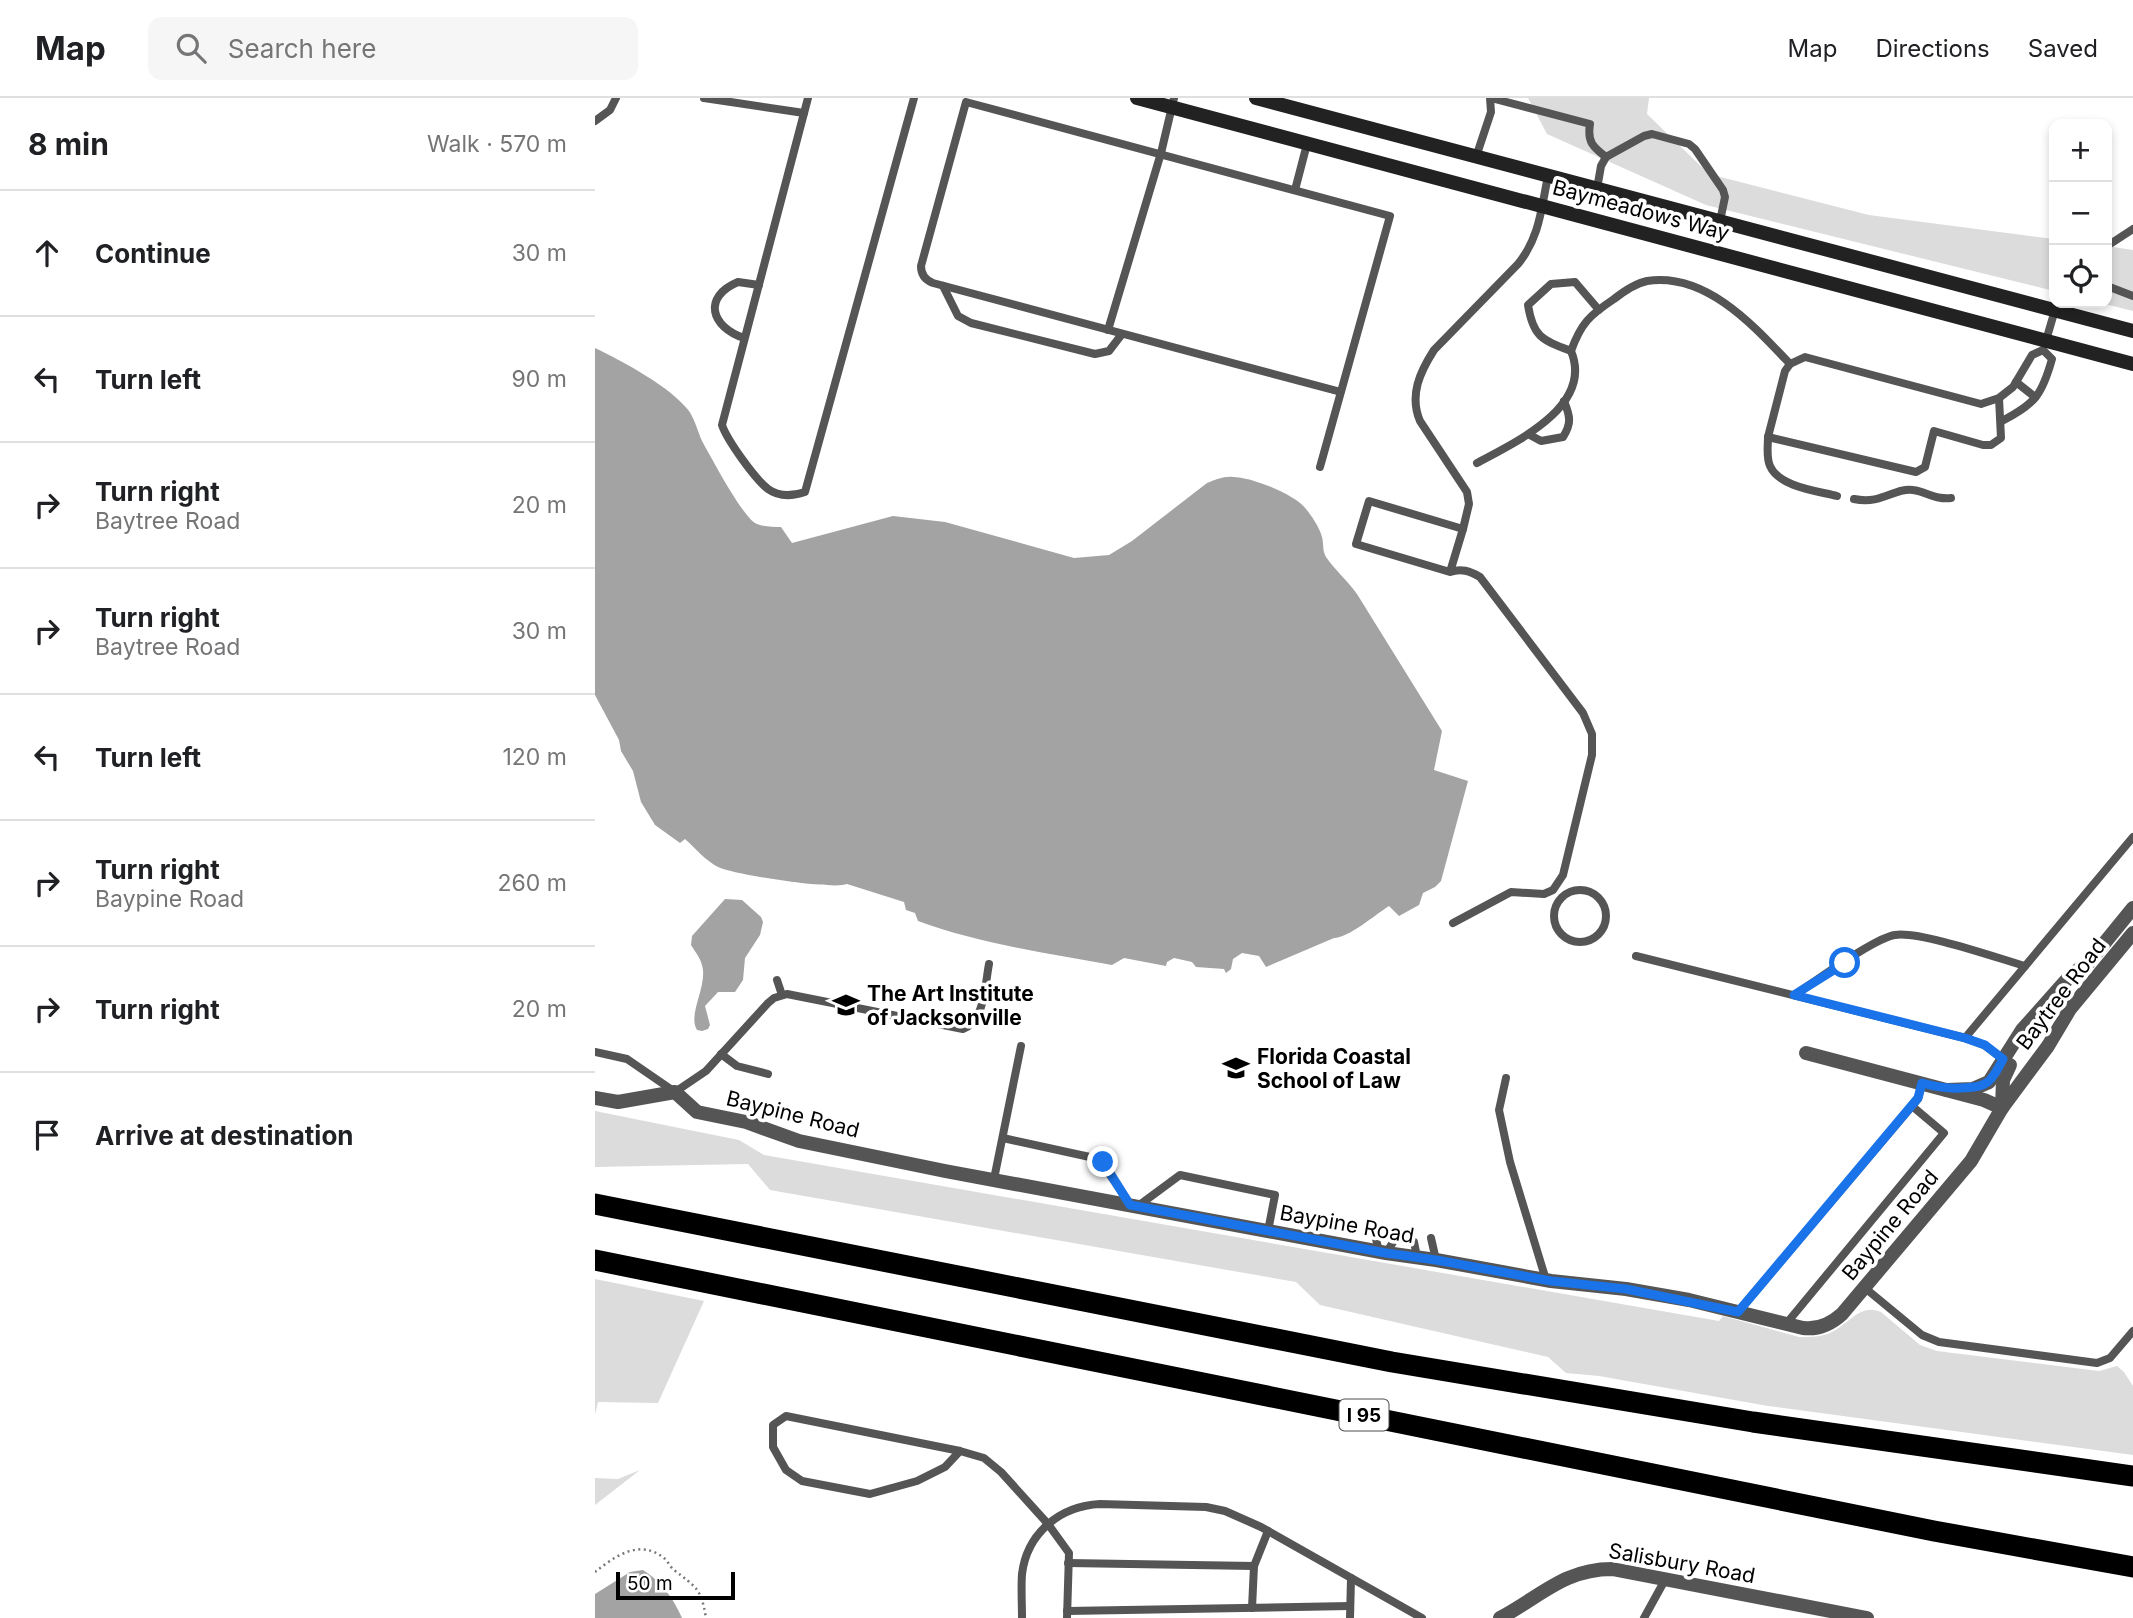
<!DOCTYPE html>
<html lang="en">
<head>
<meta charset="utf-8">
<style>
	:root { --surface:#fff; --page:#f6f6f6; --text:#202124; --muted:#757577; --line:#e0e0e0 }
	body { margin:0; font-family:Inter,sans-serif; background:var(--page); color:var(--text) }
	.controls { position:absolute; right:21px; top:21px; display:grid; overflow:hidden; border-radius:14px; box-shadow:0 4px 10px #0003 }
	.controls button { width:63px; height:63px; display:grid; place-items:center; padding:0; border:0; border-bottom:2px solid var(--line); background:var(--surface); color:var(--text); font:35px sans-serif }
	.scale { position:absolute; left:21px; bottom:18px; width:119px; box-sizing:border-box; padding-left:7px; border:4px solid #000; border-top:0; font-size:19px; line-height:24px; white-space:nowrap; color:#000; -webkit-text-stroke:5px #fff; paint-order:stroke }
	.stop { position:absolute; width:21px; height:21px; margin:-16px; border:5px solid #1a73e8; border-radius:50%; background:#fff }
	.stop.end { background:#1a73e8; border-color:#fff; box-shadow:0 2px 7px #0008 }
	.list { margin:0; padding:0; list-style:none }
	h2 { display:flex; justify-content:space-between; align-items:center; height:91px; margin:0; padding:0 28px; font-size:30px }
	h2 small { font-size:23px; font-weight:400; color:var(--muted) }
	.list li { display:grid; grid-template-columns:46px 1fr auto; gap:21px; align-items:center; box-sizing:border-box; height:126px; padding:0 28px; border-top:2px solid var(--line) }
	.list b { display:block; font-size:26px; white-space:nowrap }
	.list p { margin:0; font-size:23px; white-space:nowrap; color:var(--muted) }
	.list em { font-size:23px; font-style:normal; color:var(--muted) }
	.icon { flex:none; width:38px; height:38px; fill:none; stroke:currentColor; stroke-width:2; stroke-linecap:round; stroke-linejoin:round }
	.map { position:relative; flex:none; width:1538px; height:1520px; overflow:hidden }
	header { display:flex; align-items:center; gap:42px; box-sizing:border-box; height:98px; padding:0 35px; background:var(--surface); border-bottom:2px solid var(--line) }
	header strong { font-size:33px }
	nav { display:flex; gap:38px; margin-inline-start:auto; font-size:24px }
	.search { width:490px; height:63px; background:var(--page); display:flex; align-items:center; gap:18px; box-sizing:border-box; padding:0 24px; border-radius:14px; color:var(--muted); font-size:26px }
	main { display:flex }
	aside { flex:1; background:var(--surface) }
	.map>svg:first-child { display:block }
	.green { fill:#dcdcdc }
	.water { fill:#a3a3a3 }
	.lines { fill:none; stroke-linecap:round; stroke-linejoin:round }
	.path { stroke:#777; stroke-width:2.5; stroke-dasharray:2 3.5; stroke-linecap:butt }
	.lane { stroke:#555; stroke-width:8 }
	.street { stroke:#555; stroke-width:14 }
	.secondary { stroke:#222; stroke-width:14 }
	.highway { stroke:#000; stroke-width:21 }
	.route { stroke:#1a73e8; stroke-width:9 }
	.labels { text-anchor:middle; dominant-baseline:central; stroke-width:7; stroke-linejoin:round; paint-order:stroke }
	.shield { fill:#fff; stroke:#4c4c4c; stroke-width:2 }
	.shield-label { font-size:19px; font-weight:bold; fill:#000 }
	.street-label { font-size:21px; fill:#000; stroke:#fff }
	.poi-label { font-size:21px; font-weight:bold; fill:#000; stroke:#fff; text-anchor:start }
</style>
</head>
<body>
<header>
<strong>Map</strong>
<div class="search"><svg class="icon" aria-label="search" viewBox="0 0 24 24"><circle cx="10" cy="10" r="6"/><path d="M15 15l6 6"/></svg>Search here</div>
<nav><a>Map</a><a>Directions</a><a>Saved</a></nav>
</header>
<main>
<aside>
<h2>8 min<small>Walk · 570 m</small></h2>
<ul class="list">
<li><svg class="icon" aria-label="ahead" viewBox="0 0 24 24"><path d="M12 20V5M6 11l6-6 6 6"/></svg><div><b>Continue</b></div><em>30 m</em></li>
<li><svg class="icon" aria-label="left" viewBox="0 0 24 24"><path d="M17 20v-9H6M10 6l-5 5 5 5"/></svg><div><b>Turn left</b></div><em>90 m</em></li>
<li><svg class="icon" aria-label="right" viewBox="0 0 24 24"><path d="M7 20v-9h11M14 6l5 5-5 5"/></svg><div><b>Turn right</b><p>Baytree Road</p></div><em>20 m</em></li>
<li><svg class="icon" aria-label="right" viewBox="0 0 24 24"><path d="M7 20v-9h11M14 6l5 5-5 5"/></svg><div><b>Turn right</b><p>Baytree Road</p></div><em>30 m</em></li>
<li><svg class="icon" aria-label="left" viewBox="0 0 24 24"><path d="M17 20v-9H6M10 6l-5 5 5 5"/></svg><div><b>Turn left</b></div><em>120 m</em></li>
<li><svg class="icon" aria-label="right" viewBox="0 0 24 24"><path d="M7 20v-9h11M14 6l5 5-5 5"/></svg><div><b>Turn right</b><p>Baypine Road</p></div><em>260 m</em></li>
<li><svg class="icon" aria-label="right" viewBox="0 0 24 24"><path d="M7 20v-9h11M14 6l5 5-5 5"/></svg><div><b>Turn right</b></div><em>20 m</em></li>
<li><svg class="icon" aria-label="arrive" viewBox="0 0 24 24"><path d="M6 21V4h12l-3 4 3 4H6"/></svg><div><b>Arrive at destination</b></div></li>
</ul>
</aside>
<div class="map">
<svg width="1538" height="1520" viewBox="0 0 1538 1520">
	<rect width="100%" height="100%" fill="#fff"/>
	<g class="green">
		<path d="M933 0H1054L1052 16 1114 76 1274 117 1459 141V193L1111 107 952 36Z"/>
		<path d="M1512 148 1538 152V213L1506 205H1512Z"/>
		<path d="M0 1013 144 1042 169 1057 1124 1223 1128 1218 1204 1239C1215 1239 1227 1239 1237 1234 1255 1225 1265 1205 1286 1214L1325 1247 1342 1253 1504 1273 1522 1268 1529 1274 1538 1288V1357L1173 1308 1004 1278 971 1275 953 1259 725 1207 701 1184 175 1092 153 1066 0 1069Z"/>
		<path d="M0 1181 109 1203 63 1305 3 1304 0 1317Z"/>
		<path d="M45 1372 0 1407V1380L23 1381Z"/>
	</g>
	<g class="water">
		<path d="M0 250C27 263 76 289 94 313 100 322 103 334 107 343 116 359 146 416 160 425 167 429 178 429 186 429L197 445 298 418 350 424 479 460 514 457 537 443 612 385C620 382 629 378 638 379 656 379 700 396 711 411 716 417 725 430 727 439 729 447 727 451 731 459 739 471 753 483 762 496L847 633 839 672 873 683 846 783 840 789 828 795 824 807 804 818 794 808C780 817 753 840 739 840L671 869 664 858 647 855 638 861 636 871 631 875 629 871 601 869 597 864 579 860 572 864 571 868 529 860 517 867C453 855 385 846 323 823L320 815 311 812 309 804 252 786C238 792 140 777 123 769 111 763 100 750 90 741L85 745 60 727 46 704 38 673 26 653 24 642 0 597Z"/>
		<path d="M130 801 147 802 166 819 168 824 165 837 150 860 148 882 140 894H123L110 908 115 927 113 931 107 933 102 932C93 917 110 892 108 872 107 862 101 855 96 847L97 838Z"/>
		<path d="M48 1472C67 1484 78 1500 87 1520H0V1496L35 1474Z"/>
	</g>
	<g class="lines">
		<path class="path" d="M0 1474C19 1459 44 1440 69 1460 73 1463 75 1469 79 1472 102 1490 106 1490 111 1520"/>
		<g class="lane">
			<path d="M109 0 209 15"/>
			<path d="M213 0 127 327C132 342 160 381 173 391 184 399 198 398 210 394L319 0"/>
			<path d="M896 0 995 26C992 44 998 49 1011 59"/>
			<path d="M0 23 15 12 21 0"/>
			<path d="M881 59 896 14 895 0"/>
			<path d="M1002 91 1006 68 1011 59 1049 38 1057 36 1094 46 1100 51 1128 92 1130 99 1125 123"/>
			<path d="M700 92 712 46"/>
			<path d="M1512 148 1538 131"/>
			<path d="M348 188 363 218 376 225 500 256 514 253 527 236"/>
			<path d="M1512 188 1538 198"/>
			<path d="M1004 212 980 184 956 186 933 207C938 239 947 242 976 253 986 225 995 217 1019 201 1028 194 1042 185 1052 183 1111 174 1159 228 1195 266"/>
			<path d="M513 232 566 55 579 0"/>
			<path d="M149 240C116 229 107 199 143 184L164 187"/>
			<path d="M1450 246 1462 205"/>
			<path d="M1421 284 1440 299"/>
			<path d="M1404 300 1406 340 1396 347H1388L1339 333 1330 369 1321 374 1173 339 1190 273 1195 266 1210 259 1386 306 1404 300 1418 289 1437 257 1448 252"/>
			<path d="M1407 323C1440 306 1447 297 1457 261L1448 252"/>
			<path d="M935 337 946 343 968 339C977 325 975 318 969 303"/>
			<path d="M1173 339C1173 348 1171 359 1175 368 1184 389 1223 393 1242 398"/>
			<path d="M882 365C921 344 999 308 976 253"/>
			<path d="M725 369 795 118 371 4 326 168C326 177 330 182 338 185L746 294"/>
			<path d="M1259 401C1287 407 1300 389 1318 392 1332 394 1341 402 1356 400"/>
			<path d="M868 431 874 406 872 394 825 323C814 297 825 274 839 252L923 166C945 139 946 111 953 78"/>
			<path d="M855 474 868 431 774 403 761 446 855 474C866 470 875 473 885 479L988 615 997 636V657L968 777 958 792 949 796 916 794 858 825"/>
			<circle cx="985" cy="818" r="26"/>
			<path d="M1041 858 1370 940 1389 947 1408 961"/>
			<path d="M182 882 187 897"/>
			<path d="M1199 897C1220 884 1279 840 1300 837 1325 833 1402 860 1430 868"/>
			<path d="M1370 940 1538 739"/>
			<path d="M0 954 32 961 80 994 111 973 173 905 179 900 192 896 368 931C390 923 390 886 394 866"/>
			<path d="M126 956 142 968 173 976"/>
			<path d="M911 980 904 1012 915 1064 951 1182"/>
			<path d="M408 1040 504 1061 535 1106"/>
			<path d="M399 1081 426 948"/>
			<path d="M543 1108 585 1077 680 1097 673 1133"/>
			<path d="M779 1132 784 1154"/>
			<path d="M836 1140 841 1162"/>
			<path d="M819 1144 822 1159"/>
			<path d="M791 1155 804 1135"/>
			<path d="M1270 1190 1327 1237 1344 1244 1502 1265 1515 1260 1538 1233"/>
			<path d="M1143 1214 1323 1001 1327 985"/>
			<path d="M1191 1226 1349 1035 1317 1008"/>
			<path d="M365 1353 350 1369 322 1383 275 1396 207 1383 191 1372 178 1349V1327L191 1318 365 1353 389 1360 406 1374 453 1426 474 1455 472 1520"/>
			<path d="M473 1465 659 1468"/>
			<path d="M657 1510 659 1468 673 1433"/>
			<path d="M472 1513 755 1508"/>
			<path d="M427 1520C427 1506 426 1490 427 1476 432 1435 465 1408 505 1406L611 1409 630 1413 666 1429 827 1520"/>
			<path d="M755 1520 756 1480"/>
			<path d="M1049 1520 1071 1480"/>
		</g>
		<g class="street">
			<path d="M1211 955 1389 1002 1407 1010"/>
			<path d="M1352 992 1378 991 1394 984 1427 932 1476 877 1494 864 1538 810"/>
			<path d="M0 1000 23 1004 80 994 102 1014 151 1024 204 1043 350 1073 791 1155 841 1162 956 1183 1031 1191 1094 1202 1208 1230C1224 1232 1236 1226 1247 1216L1376 1063 1407 1010 1453 948 1475 911 1538 835"/>
			<path d="M1407 1010 1408 982 1415 967"/>
			<path d="M905 1520C945 1499 969 1471 1017 1471L1272 1520"/>
		</g>
		<g class="secondary">
			<path d="M542 0 1538 266"/>
			<path d="M661 0 1538 233"/>
		</g>
		<g class="highway">
			<path d="M0 1106 797 1264 1158 1324 1538 1378"/>
			<path d="M0 1162 1339 1433 1538 1469"/>
		</g>
	</g>
	<g class="lines">
		<path class="route" d="M508 1064 535 1107 791 1155 841 1162 956 1183 1031 1191 1143 1214 1323 1000 1327 985C1341 989 1352 991 1366 990 1393 990 1396 984 1408 961L1390 947 1370 940 1199 897 1250 865"/>
	</g>
	<defs>
		<g id="school-bare" transform="scale(2.1)"><path d="M0-5L7-2L0 1L-7-2ZM-4 1L0 2.5L4 1V4Q0 6-4 4Z" fill="#000" stroke="#fff" stroke-width="2.5" paint-order="stroke"/></g>
		<g id="university-bare" transform="scale(2.1)"><path d="M0-5L7-2L0 1L-7-2ZM-4 1L0 2.5L4 1V4Q0 6-4 4Z" fill="#000" stroke="#fff" stroke-width="2.5" paint-order="stroke"/></g>
	</defs>
	<g fill-rule="evenodd">
		<use href="#school-bare" x="251" y="907"/>
		<use href="#university-bare" x="641" y="970"/>
	</g>
	<g class="labels">
		<rect class="shield" x="744.5" y="1301.5" width="49" height="31" rx="5"/>
		<g class="shield-label">
			<text x="769" y="1317">I 95</text>
		</g>
		<g class="street-label">
			<text transform="translate(1046 112) rotate(15)">Baymeadows Way</text>
			<text transform="translate(1466 896) rotate(-53)">Baytree Road</text>
			<text transform="translate(198 1016) rotate(14)">Baypine Road</text>
			<text transform="translate(752 1126) rotate(10)">Baypine Road</text>
			<text transform="translate(1295 1127) rotate(-50)">Baypine Road</text>
			<text transform="translate(1087 1465) rotate(10)">Salisbury Road</text>
		</g>
		<g class="poi-label">
			<text x="272" y="895">The Art Institute<tspan x="272" dy="24">of Jacksonville</tspan></text>
			<text x="662" y="958">Florida Coastal<tspan x="662" dy="24">School of Law</tspan></text>
		</g>
	</g>
</svg>
<div class="controls">
<button>+</button>
<button>−</button>
<button><svg class="icon" aria-label="locate" viewBox="0 0 24 24"><circle cx="12" cy="12" r="6"/><path d="M12 2v4M12 18v4M2 12h4M18 12h4"/></svg></button>
</div>
<div class="scale">50 m</div>
<div class="stop" style="left:1250px;top:865px"></div>
<div class="stop end" style="left:508px;top:1064px"></div>
</div>
</main>
</body>
</html>
